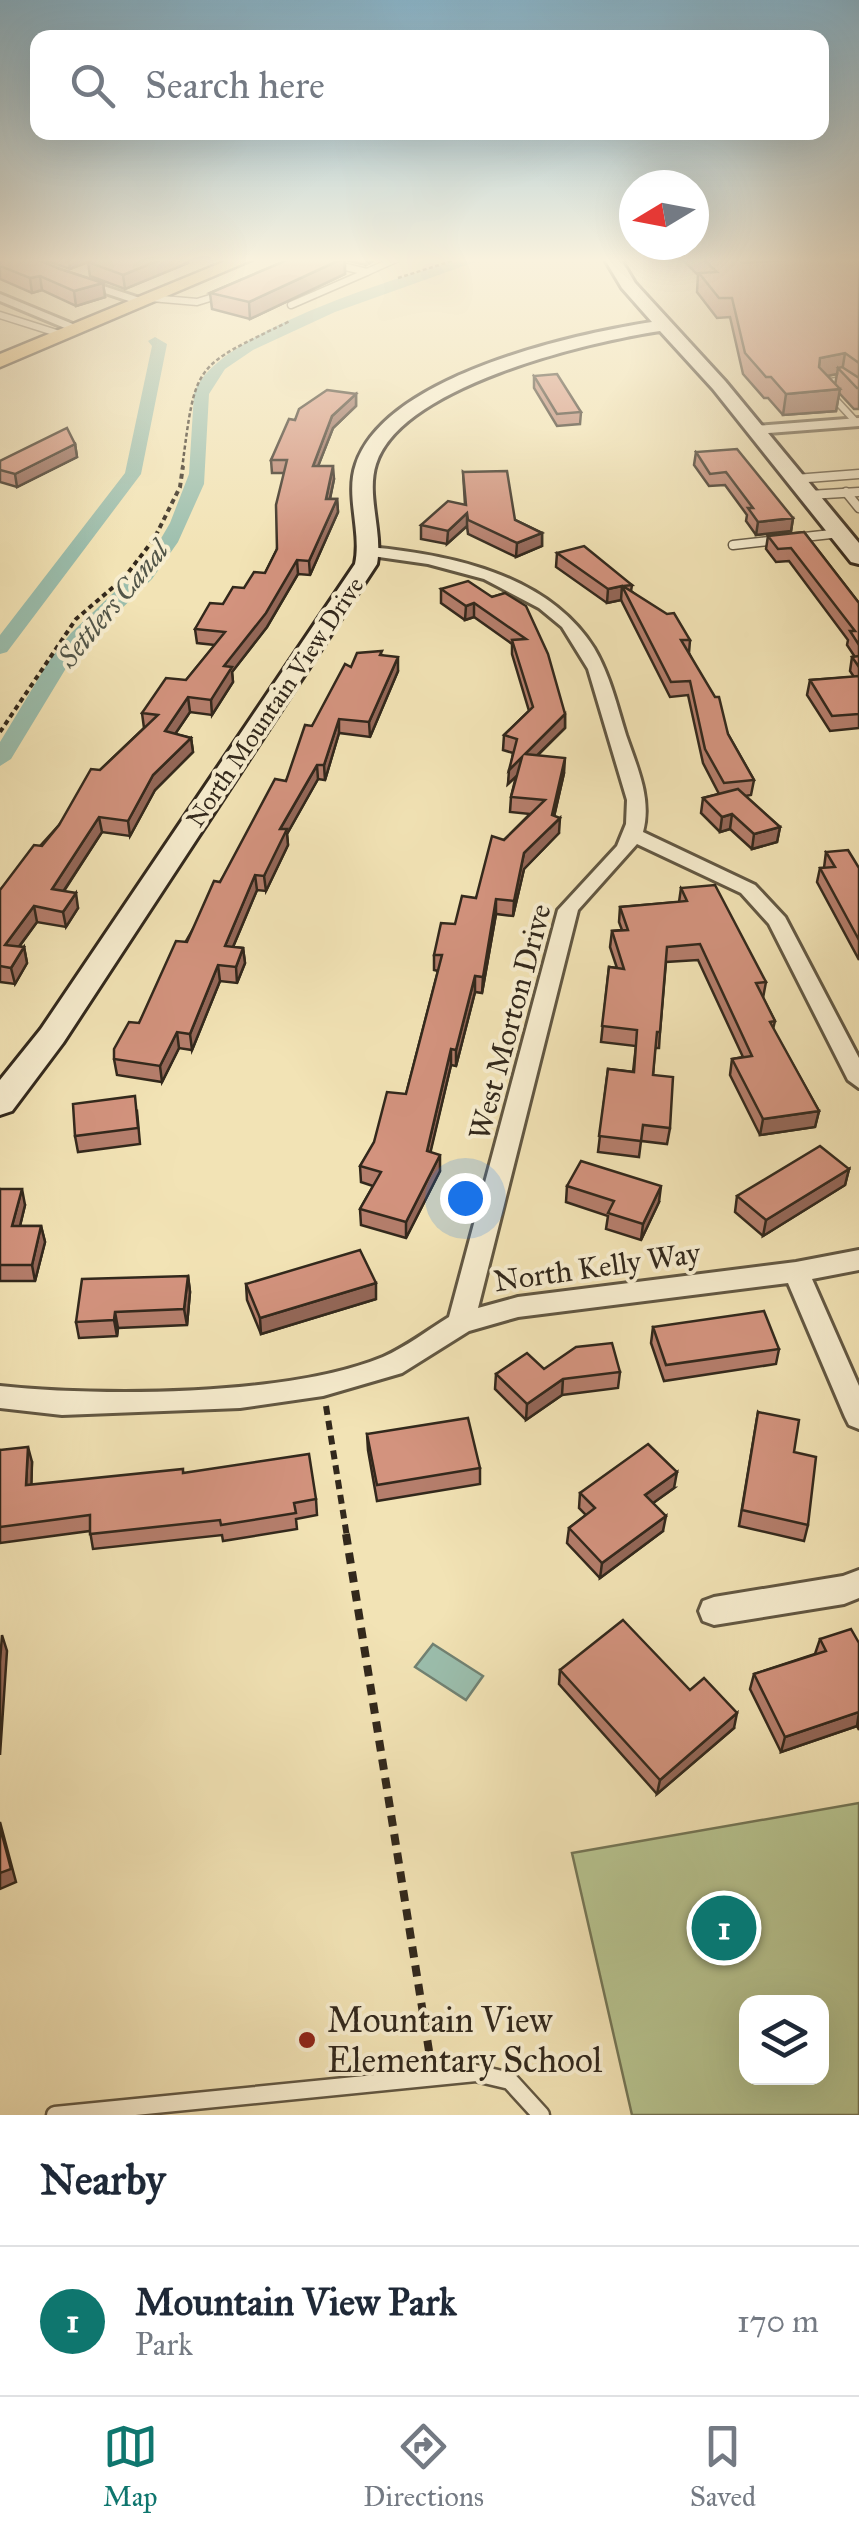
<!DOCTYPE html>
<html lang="en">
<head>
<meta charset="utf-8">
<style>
	:root { --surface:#fff; --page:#f6f6f7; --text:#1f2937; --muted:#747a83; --line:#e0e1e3; --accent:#0f766e }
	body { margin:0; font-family:"IM FELL Great Primer",serif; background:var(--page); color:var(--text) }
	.controls { position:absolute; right:30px; bottom:30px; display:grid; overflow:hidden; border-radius:20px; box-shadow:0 10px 40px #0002 }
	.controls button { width:90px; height:90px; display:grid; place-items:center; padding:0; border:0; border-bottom:2px solid var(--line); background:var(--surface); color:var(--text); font:50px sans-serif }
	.compass { position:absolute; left:619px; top:170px; width:90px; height:90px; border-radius:50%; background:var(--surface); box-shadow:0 10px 40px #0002; rotate:260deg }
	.you { position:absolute; left:465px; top:1198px; width:35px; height:35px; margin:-25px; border:8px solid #fff; border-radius:50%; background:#1a73e8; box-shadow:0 0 0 15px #1a73e833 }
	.badge { display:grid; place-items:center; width:65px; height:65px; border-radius:50%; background:var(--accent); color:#fff; font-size:32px; font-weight:700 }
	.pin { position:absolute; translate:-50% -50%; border:5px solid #fff; box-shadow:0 2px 10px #0006 }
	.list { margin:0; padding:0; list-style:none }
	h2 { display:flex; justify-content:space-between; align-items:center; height:130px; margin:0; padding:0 40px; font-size:42px }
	h2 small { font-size:32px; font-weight:400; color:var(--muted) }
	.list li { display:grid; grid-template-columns:65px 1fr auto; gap:30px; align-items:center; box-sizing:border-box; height:150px; padding:0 40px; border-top:2px solid var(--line) }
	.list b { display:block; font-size:38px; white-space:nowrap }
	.list p { margin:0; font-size:32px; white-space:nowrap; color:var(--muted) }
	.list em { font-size:32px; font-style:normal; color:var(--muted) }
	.icon { flex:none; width:55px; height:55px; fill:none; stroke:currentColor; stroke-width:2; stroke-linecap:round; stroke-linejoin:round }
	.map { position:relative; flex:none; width:859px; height:2115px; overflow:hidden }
	.search { position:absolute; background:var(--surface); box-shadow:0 10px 40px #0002; left:30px; right:30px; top:30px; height:110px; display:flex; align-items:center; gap:25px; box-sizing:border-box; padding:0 35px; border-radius:20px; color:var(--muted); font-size:38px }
	.sheet { height:280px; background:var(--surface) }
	nav { display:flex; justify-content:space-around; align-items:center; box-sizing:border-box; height:140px; border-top:2px solid var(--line); background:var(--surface); font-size:28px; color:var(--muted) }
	nav a { display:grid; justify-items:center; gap:5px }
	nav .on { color:var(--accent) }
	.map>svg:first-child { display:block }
	.green { fill:#b7c490; stroke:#747656; stroke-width:2.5; fill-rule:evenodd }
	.water { fill:#9bbead; stroke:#718273; stroke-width:2.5 }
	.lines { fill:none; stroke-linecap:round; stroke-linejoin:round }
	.canal { fill:#9bbead; fill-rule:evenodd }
	.lane-far2-casing { stroke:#625742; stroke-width:9 }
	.lane-far1-casing { stroke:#625742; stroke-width:11 }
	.lane-casing { stroke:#625742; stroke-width:21 }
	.street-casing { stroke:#625742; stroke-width:6 }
	.secondary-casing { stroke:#32281c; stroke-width:6 }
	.primary-casing { stroke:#32281c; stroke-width:5 }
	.path-far3 { stroke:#32281c; stroke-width:2.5; stroke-dasharray:4 2.5; stroke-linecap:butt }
	.path-far2 { stroke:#32281c; stroke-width:4; stroke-dasharray:5 4; stroke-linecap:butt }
	.path-far1 { stroke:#32281c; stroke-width:6; stroke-dasharray:9 6; stroke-linecap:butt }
	.path { stroke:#32281c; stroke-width:8; stroke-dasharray:11 8; stroke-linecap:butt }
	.lane-far2 { stroke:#f7edcf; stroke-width:6 }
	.lane-far1 { stroke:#f7edcf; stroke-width:8 }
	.lane { stroke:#f7edcf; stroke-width:16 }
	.street { fill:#f7edcf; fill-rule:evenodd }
	.secondary { fill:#f7edcf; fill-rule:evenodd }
	.primary { fill:#e9c27a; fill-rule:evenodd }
	.wall { fill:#b57e6c; stroke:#32281c; stroke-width:2.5; fill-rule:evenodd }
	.shaded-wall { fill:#946758; stroke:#32281c; stroke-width:2.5 }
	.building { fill:#d3937e; stroke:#32281c; stroke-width:2.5 }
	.poi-dot { fill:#8f2418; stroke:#f7edcf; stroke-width:4 }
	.labels { text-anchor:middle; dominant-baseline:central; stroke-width:8; stroke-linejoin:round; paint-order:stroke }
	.far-street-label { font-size:25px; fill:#32281c; stroke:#f7edcf }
	.far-water-label { font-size:28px; font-style:italic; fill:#525548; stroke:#f7edcf }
	.street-label { font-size:30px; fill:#32281c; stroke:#f7edcf }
	.near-poi-label { font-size:35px; fill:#32281c; stroke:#f7edcf; text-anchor:start }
</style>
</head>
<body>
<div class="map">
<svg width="859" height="2115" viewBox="0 0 859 2115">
	<rect width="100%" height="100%" fill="#f2e3b5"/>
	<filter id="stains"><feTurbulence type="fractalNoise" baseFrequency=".002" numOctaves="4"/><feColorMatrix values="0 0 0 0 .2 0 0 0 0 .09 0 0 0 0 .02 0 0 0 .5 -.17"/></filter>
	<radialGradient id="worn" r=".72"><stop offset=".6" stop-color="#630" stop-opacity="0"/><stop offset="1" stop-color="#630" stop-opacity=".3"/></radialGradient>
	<path class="green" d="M859 1803V2115H632L572 1853ZM746 2002H822V2078H746Z"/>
	<path class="water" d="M433 1644 483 1676 466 1700 415 1667Z"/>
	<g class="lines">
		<g class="canal">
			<path d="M465 258H486L335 312 253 350 225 369 209 394 204 484 178 542 152 579 74 655 11 759 0 766V742L49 661 71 633 149 559 170 523 189 474 194 394C213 332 403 276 465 258Z"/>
			<path d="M155 337 167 344 141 474 7 652 0 654V635L125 473 152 346 148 341Z"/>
		</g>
		<g class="lane-far2-casing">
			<g id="lane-far2">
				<path d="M333 264 367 272 396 259 391 258"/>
				<path d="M151 298 197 302 223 294"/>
				<path d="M291 305 367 272"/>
				<path d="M0 315 63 335"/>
				<path d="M856 422 821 384 841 380 859 395"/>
			</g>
		</g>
		<g class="lane-far1-casing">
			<g id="lane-far1">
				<path d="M795 479 859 474"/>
				<path d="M846 492 859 508"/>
				<path d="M809 495 859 492"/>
				<path d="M733 545 840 533"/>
			</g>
		</g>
		<g class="lane-casing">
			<path id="lane" d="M55 2115 476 2073 510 2081 541 2115"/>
		</g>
		<g class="street-casing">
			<g id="street">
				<path d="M79 278 146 300 148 302 138 304 75 283Z"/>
				<path d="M0 294 80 327 82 329 72 331 0 301Z"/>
				<path d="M859 418V426L755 434 748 430 755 426Z"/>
				<path d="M370 547C451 555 547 574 594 648 610 675 617 706 626 735 637 767 652 799 643 832L755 885 785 917 859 1058V1088L848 1080 769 924 741 893 637 844 578 910 478 1308 518 1297 796 1262 859 1250V1270L812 1279 859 1386V1429L849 1425 845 1417 788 1283 518 1317 469 1331 402 1373 323 1396 240 1408 62 1415 0 1408V1386C101 1397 289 1396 383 1357 406 1347 428 1330 449 1317L558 910 617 846 626 824 627 800 588 669 562 627 539 608 484 579 428 564 365 555V549Z"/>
				<path d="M859 1570V1598L844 1604 714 1625 703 1621 699 1611 703 1601 714 1597 843 1576Z"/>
			</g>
		</g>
		<g class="secondary-casing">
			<path id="secondary" d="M604 258H620L635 283 725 381 859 543V564L851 562 713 389 660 331C588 342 401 386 376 464 366 495 383 532 377 564L63 1043 12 1111 0 1115V1080L41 1029 355 564C362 532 345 495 356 464 386 376 570 335 652 322L622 288Z"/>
		</g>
		<g class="primary-casing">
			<path id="primary" d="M233 258H256L0 367V354Z"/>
		</g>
		<g class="path-far3">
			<path d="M398 278 461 258"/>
			<path d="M182 469C196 361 193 368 290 321"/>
		</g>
		<path class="path-far2" d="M0 732 76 619 124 578 154 539 180 487 183 466"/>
		<path class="path-far1" d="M326 1406 347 1537"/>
		<path class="path" d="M346 1534 430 2057"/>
		<use href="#lane-far2" class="lane-far2"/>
		<use href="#lane-far1" class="lane-far1"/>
		<use href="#lane" class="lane"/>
		<use href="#street" class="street"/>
		<use href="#secondary" class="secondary"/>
		<use href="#primary" class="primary"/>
	</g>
	<g class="wall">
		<path d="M0 258 60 269 103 283 105 297 76 306 42 290 32 293 0 279Z"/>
		<path d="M39 258H188V263L125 289 90 276 88 262 70 269Z"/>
		<path d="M292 258H378L366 265 345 260V274L250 319 212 309 210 293Z"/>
		<path d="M681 258H737L742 263 782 260 779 258H859V409H854L839 393 836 411 783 415 768 398H764L743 374 730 317 717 318 697 292 698 275ZM837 374 835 385 827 376Z"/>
		<path d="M534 376 581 412 580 424 557 426 534 388Z"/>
		<path d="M356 394V406L333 428 318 466 334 479 330 499H337L338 512 310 575 298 574 267 627 232 672 233 682 212 715 190 712 175 734 191 738 193 752 155 790 130 836 102 832 64 891 78 908 66 927 37 922 19 947H24L27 963 15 984 0 982V890L59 825 100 770 144 728 142 713 186 680 215 645 197 643 195 629 223 604 265 573 277 549 284 473H272L271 460 295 420Z"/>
		<path d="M75 444 77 457 17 487 0 482V470Z"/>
		<path d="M696 452 793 518 791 531 756 535 746 521 747 515 725 485 709 486 694 465Z"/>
		<path d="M463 472 515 520 542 533V546L516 557 468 534 467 526 447 544 421 539V525L465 505Z"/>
		<path d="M804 532 859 603V728L830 731 807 695 810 680 854 677 850 671 852 657H855L847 645 848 640 789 561 776 562 766 549 768 536Z"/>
		<path d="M557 553 632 585 631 591 690 640 689 653 728 734 754 780 751 795 745 796 780 827 777 842 752 849 730 829 720 832 701 813 703 798 719 794 703 763 688 695 670 697 621 600 607 603 556 567Z"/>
		<path d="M441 589 492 597 505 593 565 714V728L538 755 564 773 554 816 559 833 524 869 513 916 496 914 482 993 475 992 456 1066 451 1065 430 1152 440 1171 406 1238 361 1225 360 1209 373 1186 361 1182 360 1166 406 1094 438 971 434 970V955L476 898 504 840 530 814 510 812 511 797 516 776 508 784 513 753 503 750 504 735 529 711 512 654V644L474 617 465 620 441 603Z"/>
		<path d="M382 655 398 671 370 737 339 733 325 780 318 779 287 834 288 845 266 891 257 890 233 947 243 948 245 963 237 983 220 981 192 1050 179 1048 162 1082 117 1075 114 1059 139 1023 220 882 286 781 312 726 351 667Z"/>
		<path d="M826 852 859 868V960L817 882 820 868H824Z"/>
		<path d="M681 888 766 982 763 998 775 1021 773 1029 819 1111 815 1127 760 1135 730 1075 732 1059 743 1057 698 960 666 962 660 1032 659 1048H655L653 1075 670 1128 667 1144 641 1141 639 1157 598 1152 608 1069 633 1072 636 1046 601 1042 609 967 617 968 610 947 612 931 622 930 619 922 620 907 679 902Z"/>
		<path d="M137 1111 140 1144 78 1152 75 1136Z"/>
		<path d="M849 1169 845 1185 763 1236 735 1212 737 1196Z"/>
		<path d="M567 1186 659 1202 641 1240 606 1229 608 1216 566 1202Z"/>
		<path d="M0 1189 25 1205 20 1226H41L45 1242 35 1281H0Z"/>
		<path d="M188 1276 190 1292 187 1325 118 1328 117 1336 79 1338 76 1322Z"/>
		<path d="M246 1284 376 1299 261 1334 247 1300Z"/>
		<path d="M653 1327 779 1349 776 1364 664 1381 651 1343Z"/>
		<path d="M544 1369 620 1372 618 1388 562 1395 526 1420 495 1389 496 1374Z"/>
		<path d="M758 1412 794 1452 808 1525 804 1541 739 1526Z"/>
		<path d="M367 1434 480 1468V1484L377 1501 368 1450Z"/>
		<path d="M0 1450 32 1462 31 1485 184 1473 316 1499 317 1515 296 1519 297 1529 223 1541 222 1535 93 1549 90 1531 0 1543Z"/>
		<path d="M674 1488 653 1503 663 1531 600 1578 567 1543 569 1528 586 1515 579 1508 580 1493Z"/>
		<path d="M820 1639 859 1643V1730L857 1726 781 1752 750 1689 754 1674 815 1654Z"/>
		<path d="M560 1670 690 1690 734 1728 657 1794 559 1684Z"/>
	</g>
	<g class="shaded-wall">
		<path d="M68 258H97L70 269Z"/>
		<path d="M164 258H188V263L125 289 123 275Z"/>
		<path d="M344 258 345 274 250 319 249 302Z"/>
		<path d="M366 258H378L366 265Z"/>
		<path d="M40 276 42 290 32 293 30 278Z"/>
		<path d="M103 283 105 297 76 306 74 291Z"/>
		<path d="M845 353 842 372 838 368 837 374 817 378 820 358Z"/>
		<path d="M840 389 836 411 783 415 786 394Z"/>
		<path d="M356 394V406L333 428 313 479V466L332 416Z"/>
		<path d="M75 444 77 457 17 487 15 474Z"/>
		<path d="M333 466 334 479 327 512 326 499Z"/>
		<path d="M337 499 338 512 310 575 309 561Z"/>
		<path d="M467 513V526L447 544 448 531Z"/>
		<path d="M793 518 791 531 756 535 758 522Z"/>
		<path d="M542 533V546L516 557 517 543Z"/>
		<path d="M297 560 298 574 267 627 232 672 233 682 212 715 211 700 224 666Z"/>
		<path d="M622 586 621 600 607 603 608 589Z"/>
		<path d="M474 603V617L465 620 466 606Z"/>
		<path d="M398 657V671L370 737 369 722Z"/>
		<path d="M188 697 190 712 167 746 165 731Z"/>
		<path d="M565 714V728L524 768 525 754Z"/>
		<path d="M339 719V733L325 780 324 765Z"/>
		<path d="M191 738 193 752 155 790 130 836 128 821 153 775Z"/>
		<path d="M522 757 521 772 508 784 509 770Z"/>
		<path d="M565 758 564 773 552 826 560 818 559 833 524 869 513 916 514 901 524 853 552 815Z"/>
		<path d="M317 765 318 779 287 834 288 845 266 891 264 876 280 829Z"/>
		<path d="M732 814 730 829 720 832 722 817Z"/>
		<path d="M99 817 102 832 55 904 52 889Z"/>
		<path d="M780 827 777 842 752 849 754 834Z"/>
		<path d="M255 875 257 890 227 961 225 946Z"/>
		<path d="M76 893 78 908 66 927 63 912Z"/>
		<path d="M496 899V914L482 993 483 977Z"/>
		<path d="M34 906 37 922 9 960 5 945Z"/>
		<path d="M24 947 27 963 15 984 11 968Z"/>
		<path d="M243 948 245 963 237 983 236 967Z"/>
		<path d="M218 965 220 981 192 1050 190 1034Z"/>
		<path d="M475 976V992L456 1066V1050Z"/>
		<path d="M177 1032 179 1048 162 1082 160 1066Z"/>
		<path d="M451 1049V1065L427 1167V1151Z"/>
		<path d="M819 1111 815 1127 760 1135 763 1119Z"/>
		<path d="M440 1155V1171L406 1238V1222Z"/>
		<path d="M849 1169 845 1185 763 1236 766 1220Z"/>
		<path d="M661 1186 659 1202 641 1240 643 1224Z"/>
		<path d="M22 1189 25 1205 16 1242 12 1226Z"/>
		<path d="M41 1226 45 1242 35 1281 32 1265Z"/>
		<path d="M188 1276 190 1292 187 1325 184 1309Z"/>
		<path d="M376 1283V1299L261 1334 260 1318Z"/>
		<path d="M115 1312 118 1328 117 1336 114 1320Z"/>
		<path d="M563 1379 562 1395 526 1420 527 1404Z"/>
		<path d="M28 1447 32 1462 31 1501 26 1485Z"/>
		<path d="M677 1472 674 1488 642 1511 645 1495Z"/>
		<path d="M666 1516 663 1531 600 1578 602 1563Z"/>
		<path d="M2 1635 7 1651 0 1755V1662Z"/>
		<path d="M859 1712 857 1726 781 1752 785 1737Z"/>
		<path d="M737 1713 734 1728 657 1794 660 1780Z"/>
		<path d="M0 1822 16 1882 0 1889Z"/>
	</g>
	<g class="building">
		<path d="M0 258H34L60 269 103 283 74 291 40 276 30 278 0 266Z"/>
		<path d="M96 258H164L123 275 88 262Z"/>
		<path d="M292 258H344L249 302 210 293Z"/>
		<path d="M702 258H737L742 263 803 259 802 258H859V363L845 353 820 358 819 367 840 389 786 394 771 377H766L745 353 732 298H719L699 273 717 272Z"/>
		<path d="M842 367 859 378V388H857L838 368Z"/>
		<path d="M557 374 581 412 557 414 534 376Z"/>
		<path d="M327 390 356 394 332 416 313 466H333L326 499H337L309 561 297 560 266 613 224 666 232 667 211 700 188 697 165 731 191 738 153 775 128 821 99 817 52 889 76 893 63 912 34 906 5 945 24 947 11 968 0 966V890L34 845 42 846 59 825 91 769 100 770 158 715 142 713 166 678 186 680 225 632 195 629 210 603 223 604 233 587 244 588 254 572 265 573 277 549 276 505 287 460H271L289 419 295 420 299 409Z"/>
		<path d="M67 428 75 444 15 474 0 470V461Z"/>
		<path d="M737 449 793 518 758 522 748 508H753L726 472 710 474 696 452Z"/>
		<path d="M507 471 515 520 542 533 517 543 468 520 467 513 448 531 421 525 448 501 466 505 463 472Z"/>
		<path d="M804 532 859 603V645L850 631H855L791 548 778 549 768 536Z"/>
		<path d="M584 546 632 585 623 586 667 614 674 613 690 640H681L715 697H719L728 734 754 780 724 783 705 749 690 681 671 682 622 586 608 589 557 553Z"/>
		<path d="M468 581 492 597 505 593 526 606 548 654 565 714 525 754 565 758 552 815 560 818 524 853 514 901 496 899 483 977 475 976 456 1050 451 1049 427 1151 440 1155 406 1222 360 1209 381 1172 360 1166 374 1142 387 1092 406 1094 442 955H434L441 923 455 924 462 896 476 898 492 836 504 840 545 800 511 797 522 757 509 770 517 739 504 735 533 707 512 640 526 639 474 603 466 606 441 589Z"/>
		<path d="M382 651 380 655 398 657 369 722 339 719 324 765H317L280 829H287L264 876 255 875 225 946 243 948 236 967 218 965 190 1034 177 1032 160 1066 114 1059V1049L129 1022 139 1023 176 941 187 942 214 881 220 882 275 779 286 781 305 725 312 726 345 664 351 667 357 653Z"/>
		<path d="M859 656V667L852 657Z"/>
		<path d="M859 676V714L832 716 810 680Z"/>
		<path d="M738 789 780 827 754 834 732 814 722 817 703 798Z"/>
		<path d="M848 850 859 868V940L820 868 835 867 826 852Z"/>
		<path d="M715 885 766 982 756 983 775 1021 770 1022 819 1111 763 1119 732 1059 752 1056 700 944 667 947 660 1032H657L653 1075 673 1077 670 1128 643 1125 641 1141 599 1136 608 1069 634 1072 637 1030 602 1026 609 967 624 969 612 931 628 930 620 907 687 901 681 888Z"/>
		<path d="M135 1096 138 1128 75 1136 73 1104Z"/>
		<path d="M820 1146 849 1169 766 1220 737 1196Z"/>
		<path d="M581 1161 661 1186 643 1224 608 1213 614 1201 567 1186Z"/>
		<path d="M0 1189H22L12 1226H41L32 1265H0Z"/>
		<path d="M360 1250 376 1283 260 1318 246 1284Z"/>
		<path d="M188 1276 184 1309 115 1312 114 1320 76 1322 82 1279Z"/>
		<path d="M764 1311 779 1349 666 1365 653 1327Z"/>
		<path d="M612 1343 620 1372 563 1379 527 1404 496 1374 527 1353 544 1369 576 1347Z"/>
		<path d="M758 1412 799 1420 794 1452 816 1457 808 1525 742 1510Z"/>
		<path d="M468 1418 480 1468 377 1485 367 1434Z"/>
		<path d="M648 1444 677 1472 645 1495 666 1516 602 1563 569 1528 595 1508 580 1493Z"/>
		<path d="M28 1447 26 1485 183 1469V1473L309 1454 316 1499 294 1503 296 1513 221 1525 220 1520 90 1534V1515L0 1527V1450Z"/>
		<path d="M623 1620 690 1690 704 1678 737 1713 660 1780 560 1670Z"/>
		<path d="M851 1629 859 1643V1712L785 1737 754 1674 826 1651 820 1639Z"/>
		<path d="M0 1827 11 1869 0 1873Z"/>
	</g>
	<linearGradient id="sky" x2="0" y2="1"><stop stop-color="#89b8d0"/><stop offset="0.47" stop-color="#f9f2de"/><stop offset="1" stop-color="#f9f2de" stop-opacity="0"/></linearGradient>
	<rect width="859" height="554" fill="url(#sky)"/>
	<circle class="poi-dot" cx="307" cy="2040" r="10"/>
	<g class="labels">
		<g class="far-street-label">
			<text transform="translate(275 702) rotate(-56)">North Mountain View Drive</text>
		</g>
		<g class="far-water-label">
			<text transform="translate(113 604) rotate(-50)">Settlers Canal</text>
		</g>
		<g class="street-label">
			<text transform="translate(510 1022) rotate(-75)">West Morton Drive</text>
			<text transform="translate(597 1267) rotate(-8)">North Kelly Way</text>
		</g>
		<g class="near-poi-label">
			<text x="327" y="2020">Mountain View<tspan x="327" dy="40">Elementary School</tspan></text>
		</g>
	</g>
	<rect width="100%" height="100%" filter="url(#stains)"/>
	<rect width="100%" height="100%" fill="url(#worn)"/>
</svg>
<div class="controls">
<button><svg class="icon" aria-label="layers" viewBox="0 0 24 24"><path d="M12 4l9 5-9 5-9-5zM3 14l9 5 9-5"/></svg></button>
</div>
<svg class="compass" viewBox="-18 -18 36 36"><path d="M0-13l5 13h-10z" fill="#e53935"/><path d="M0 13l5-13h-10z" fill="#747a83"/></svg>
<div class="you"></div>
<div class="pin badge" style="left:724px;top:1928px">1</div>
<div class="search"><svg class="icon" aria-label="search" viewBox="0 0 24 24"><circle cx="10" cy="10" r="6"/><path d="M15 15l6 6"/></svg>Search here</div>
</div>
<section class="sheet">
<h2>Nearby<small></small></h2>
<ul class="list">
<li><span class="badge">1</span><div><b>Mountain View Park</b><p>Park</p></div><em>170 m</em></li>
</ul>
</section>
<nav>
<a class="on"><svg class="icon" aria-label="map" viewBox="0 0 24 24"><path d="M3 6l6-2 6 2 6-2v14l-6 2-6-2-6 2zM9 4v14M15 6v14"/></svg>Map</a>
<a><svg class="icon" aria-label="directions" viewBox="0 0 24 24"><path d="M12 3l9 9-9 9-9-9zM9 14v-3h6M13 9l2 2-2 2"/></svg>Directions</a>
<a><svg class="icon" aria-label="saved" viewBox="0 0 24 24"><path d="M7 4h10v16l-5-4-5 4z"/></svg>Saved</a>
</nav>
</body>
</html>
